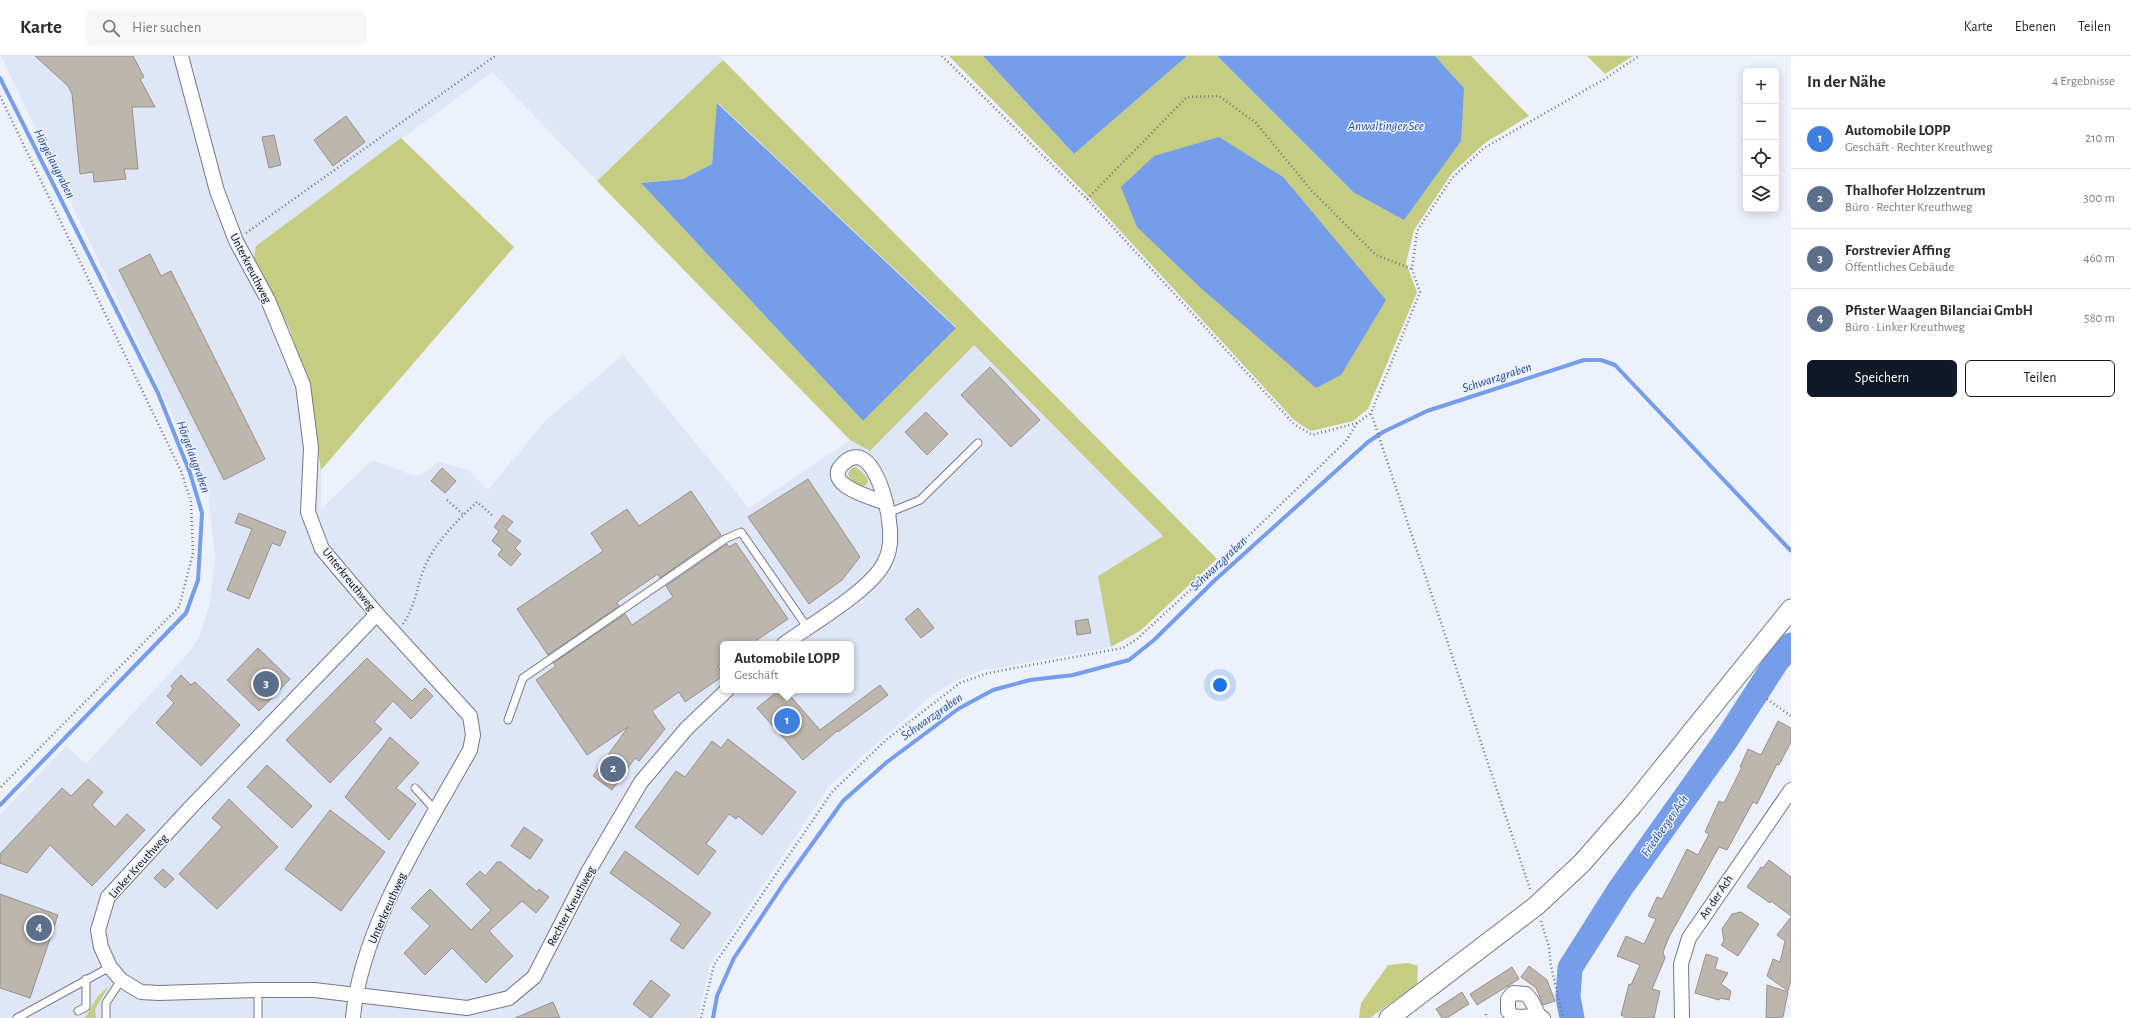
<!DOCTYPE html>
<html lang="de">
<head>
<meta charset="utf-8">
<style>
	:root { --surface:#fff; --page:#f7f7f7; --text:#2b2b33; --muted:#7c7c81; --line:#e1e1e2; --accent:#111827 }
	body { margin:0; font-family:"Alegreya Sans",sans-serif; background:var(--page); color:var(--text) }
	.controls { position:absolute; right:12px; top:12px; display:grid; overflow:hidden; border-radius:6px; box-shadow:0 2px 10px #0003 }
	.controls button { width:36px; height:36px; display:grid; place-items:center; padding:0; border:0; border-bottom:1px solid var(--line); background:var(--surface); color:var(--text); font:20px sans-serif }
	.you { position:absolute; left:1220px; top:629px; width:14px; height:14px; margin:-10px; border:3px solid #fff; border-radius:50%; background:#1a73e8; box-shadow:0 0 0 6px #1a73e833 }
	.badge { display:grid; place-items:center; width:26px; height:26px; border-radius:50%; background:var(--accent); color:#fff; font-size:13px; font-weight:700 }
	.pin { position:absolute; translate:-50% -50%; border:2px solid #fff; box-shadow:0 1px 4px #0006 }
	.popup { position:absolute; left:720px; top:585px; width:134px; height:52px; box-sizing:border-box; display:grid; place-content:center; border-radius:6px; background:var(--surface); filter:drop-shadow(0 1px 3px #0005); font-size:13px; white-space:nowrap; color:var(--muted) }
	.popup b { font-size:15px; color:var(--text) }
	.popup::after { content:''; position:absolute; left:50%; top:100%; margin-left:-8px; border:8px solid transparent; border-top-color:var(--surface) }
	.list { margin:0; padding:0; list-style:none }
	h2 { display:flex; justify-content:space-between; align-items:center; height:52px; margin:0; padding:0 16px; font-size:17px }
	h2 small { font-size:13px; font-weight:400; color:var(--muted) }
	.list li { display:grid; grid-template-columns:26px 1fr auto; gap:12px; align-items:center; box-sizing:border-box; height:60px; padding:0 16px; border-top:1px solid var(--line) }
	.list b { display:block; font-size:15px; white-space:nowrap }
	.list p { margin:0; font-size:13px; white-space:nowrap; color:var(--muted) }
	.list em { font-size:13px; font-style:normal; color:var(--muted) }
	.actions { display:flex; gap:8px; padding:12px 16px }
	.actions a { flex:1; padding:9px 0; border:1px solid var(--accent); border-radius:6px; text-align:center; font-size:14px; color:var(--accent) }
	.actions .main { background:var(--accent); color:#fff }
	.icon { flex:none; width:22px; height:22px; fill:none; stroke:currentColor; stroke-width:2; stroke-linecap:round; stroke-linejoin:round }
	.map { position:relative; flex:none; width:1791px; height:962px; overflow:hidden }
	header { display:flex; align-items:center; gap:24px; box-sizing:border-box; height:56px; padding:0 20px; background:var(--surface); border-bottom:1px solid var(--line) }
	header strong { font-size:19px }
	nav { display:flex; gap:22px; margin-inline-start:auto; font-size:14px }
	.search { width:280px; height:36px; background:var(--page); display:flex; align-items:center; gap:10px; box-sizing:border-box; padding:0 14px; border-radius:6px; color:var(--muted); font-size:15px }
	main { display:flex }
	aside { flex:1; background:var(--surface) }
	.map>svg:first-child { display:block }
	.built { fill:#dee6f7; fill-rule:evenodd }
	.green { fill:#c4cd82; fill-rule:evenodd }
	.water { fill:#769dea }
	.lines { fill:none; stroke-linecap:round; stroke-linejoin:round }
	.stream { stroke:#769dea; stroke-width:4 }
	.river { stroke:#769dea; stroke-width:25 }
	.building { fill:#bdb6ae; stroke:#99928a }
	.service-casing { stroke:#757982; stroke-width:9 }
	.minor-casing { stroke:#757982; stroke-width:16 }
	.secondary-casing { stroke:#757982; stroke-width:21 }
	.path { stroke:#75787e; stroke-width:2.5; stroke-dasharray:1 3; stroke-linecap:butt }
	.service { stroke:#fff; stroke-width:7 }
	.minor { stroke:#fff; stroke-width:14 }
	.secondary { stroke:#fff; stroke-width:19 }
	.labels { text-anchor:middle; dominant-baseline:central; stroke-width:3; stroke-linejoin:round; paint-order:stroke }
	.street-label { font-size:12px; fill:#0a0c0f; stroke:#edf1fb }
	.water-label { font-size:13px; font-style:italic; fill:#244da7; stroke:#edf1fb }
</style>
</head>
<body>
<header>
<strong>Karte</strong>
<div class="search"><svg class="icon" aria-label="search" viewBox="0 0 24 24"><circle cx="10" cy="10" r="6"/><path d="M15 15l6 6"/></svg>Hier suchen</div>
<nav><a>Karte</a><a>Ebenen</a><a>Teilen</a></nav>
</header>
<main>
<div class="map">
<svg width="1791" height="962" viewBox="0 0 1791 962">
	<rect width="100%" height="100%" fill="#edf1fb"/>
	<path class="built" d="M1 0H719L723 4 597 125 492 16 256 190 254 202 290 274 310 338 321 414V453L372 404 412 419H420L439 406 468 414 488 434 546 364 623 299 749 452 850 384 870 395 974 289 1163 480 1098 520 1111 591 980 615 957 624 932 639 829 730 710 909 698 962H0V759L66 690 86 708 191 594 199 581 205 564 210 545 215 502 208 438 199 415ZM723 588H851V634H723Z"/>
	<g class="green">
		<path d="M949 0H983L1074 98 1187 0H1217L1353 136 1464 32 1435 0H1471L1529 60 1485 87 1452 117 1414 174 1406 207 1417 236 1368 353 1353 365 1311 375 1294 364 1091 143Z"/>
		<path d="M1587 0H1633L1605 18Z"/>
		<path d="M723 4 1217 503 1140 575 1111 591 1098 520 1163 480 974 289 870 395 850 384 597 125ZM718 47 956 271 863 365 641 127 683 123 712 108Z"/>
		<path d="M401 82 514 191 321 414 310 338 290 274 254 202 256 190Z"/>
		<path d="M856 411 867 421 868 427 864 430C856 429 850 426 848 417L852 412Z"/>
		<path d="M1408 907 1418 910 1417 928 1370 962H1359L1361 947 1388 909Z"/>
		<path d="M109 930 95 953 96 962H85L98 940Z"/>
	</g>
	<g class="water">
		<path d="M983 0H1187L1074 98Z"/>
		<path d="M1217 0H1435L1464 32 1461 85 1404 164 1353 136Z"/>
		<path d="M717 47 956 272 863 365 641 127 683 123 712 108Z"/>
		<path d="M1219 81 1283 121 1386 244 1341 319 1316 332 1203 234 1137 171 1121 131 1154 100Z"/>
	</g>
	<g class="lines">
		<g class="stream">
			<path d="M0 22 158 337 190 417 202 457 198 524 186 557 0 749"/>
			<path d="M713 962 717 940 734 902 784 827 843 745 887 706 958 653 993 634 1030 624 1073 619 1129 604 1154 584 1215 524 1368 386 1383 376 1427 355 1584 304H1601L1615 309 1791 495"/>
		</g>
		<path class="river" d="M1572 962 1568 941 1570 912 1620 833 1726 684 1777 605 1791 589"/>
	</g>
	<g class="building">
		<path d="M35 0H133L144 21 140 23 155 51H132L138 113H124L126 123 94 126 93 116 80 118 72 38 68 30Z"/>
		<path d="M346 60 365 86 333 110 314 84Z"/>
		<path d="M274 79 281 109 269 112 262 81Z"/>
		<path d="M150 198 161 220 171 215 265 403 224 424 119 214Z"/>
		<path d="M990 311 1040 364 1011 391 961 339Z"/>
		<path d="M926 356 948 378 927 399 905 376Z"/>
		<path d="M442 412 456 425 445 437 431 425Z"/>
		<path d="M808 423 860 501 842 524 809 548 748 461Z"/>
		<path d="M691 435 721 479 660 522 658 518 617 546 619 550 548 599 517 553 603 495 591 477 627 453 639 470Z"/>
		<path d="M239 457 286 476 280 490 272 487 249 543 227 534 252 473 235 467Z"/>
		<path d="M503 459 513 466 506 474 521 485 515 492 521 498 511 510 498 499 502 493 492 485 499 475 494 471Z"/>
		<path d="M736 487 788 563 751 588H723V607L718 610 723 620 685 646 679 636 652 655 665 673 639 705 635 702 612 734 593 720 628 671 587 699 536 624 556 610 553 607 625 558 632 569 673 541 666 530 727 488 729 491Z"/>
		<path d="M918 552 934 572 921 582 905 563Z"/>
		<path d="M1088 563 1091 577 1077 579 1075 565Z"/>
		<path d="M258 592 290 623 259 655 227 624Z"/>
		<path d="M367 602 412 645 425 632 433 640 411 663 393 645 374 666 382 673 330 727 286 684Z"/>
		<path d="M181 619 191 629 195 626 240 669 201 710 156 667 174 647 167 640 173 633 171 630Z"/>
		<path d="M880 629 888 639 838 676 837 675 803 704 757 652 779 634H785L820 674Z"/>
		<path d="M1778 665 1791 672V686L1779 709 1777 708 1757 748 1753 746 1727 794 1719 791 1669 881 1663 896 1665 902 1652 933 1660 935 1654 962H1627L1621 959 1629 928 1631 929 1640 909 1617 900 1626 880 1644 888 1656 863 1648 860 1657 841 1662 843 1687 793 1698 799 1709 778 1705 776 1719 745 1724 747 1742 711H1740L1748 693 1761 699Z"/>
		<path d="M390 681 419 707 396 732 416 748 389 784 345 741Z"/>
		<path d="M728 683 796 736 762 779 738 760 736 763 729 758 706 788 716 795 698 819 635 771 676 715 685 721 712 685 721 692Z"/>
		<path d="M267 709 312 750 292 772 247 731Z"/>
		<path d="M88 723 103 736 92 749 115 771 127 758 145 774 92 830 50 789 27 817 0 807V798L62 732 71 740Z"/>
		<path d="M229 743 278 791 217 853 179 818 222 771 212 762Z"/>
		<path d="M330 754 385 796 341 855 285 813Z"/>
		<path d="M524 771 543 784 530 803 511 790Z"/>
		<path d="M625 795 711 857 683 893 670 884 681 868 610 817Z"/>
		<path d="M1769 804 1791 821V860L1771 845 1770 847 1747 831 1761 811 1763 812Z"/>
		<path d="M497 806H501L537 836 539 833 549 841 536 857 522 845 489 875 513 900 486 927 452 892 425 919 404 897 430 870 411 852 430 833 471 874 491 854 466 828 480 815 485 820Z"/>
		<path d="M163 813 174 823 165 832 154 822Z"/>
		<path d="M0 838 58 859 30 942 0 932Z"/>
		<path d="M1741 856 1759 868 1738 900 1721 889 1724 885 1722 873 1732 858Z"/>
		<path d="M1791 861V923L1788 935 1767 920 1773 903 1780 906 1785 885 1777 879Z"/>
		<path d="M1706 898 1718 902 1715 913 1728 917 1721 928 1731 935 1729 944 1720 942 1719 944 1695 937Z"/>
		<path d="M1529 910 1547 924 1555 945 1543 949 1536 932 1521 921Z"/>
		<path d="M1512 911 1519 923 1477 949 1470 938Z"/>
		<path d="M651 924 670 939 651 962 633 948Z"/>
		<path d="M1767 929 1788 936 1783 961 1766 962Z"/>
		<path d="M1462 936 1469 948 1447 962H1442L1436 953Z"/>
		<path d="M553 946 560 962H515Z"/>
	</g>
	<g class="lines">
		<g class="service-casing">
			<g id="service">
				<path d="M888 457 920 444 978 387"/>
				<path d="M508 664 523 622 725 483 741 476 807 571"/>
				<path d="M415 732 436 755"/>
				<path d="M258 934V962"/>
				<path d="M78 955 86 951V923"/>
				<path d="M17 962 110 911"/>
				<path d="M106 962V947L121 924"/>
			</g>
		</g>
		<g class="minor-casing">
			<g id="minor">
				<path d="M181 0 217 135 236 185 268 244 303 329 311 392 308 456 322 493 377 558 470 660 473 679 470 694C427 771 360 873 353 962"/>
				<path d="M377 558 190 752 108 841 98 874 101 891 110 911 121 924 141 936 159 937 258 934H314L467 952 509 942 534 921 588 816 641 726 687 672 727 634"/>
				<path d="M784 588C810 569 871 534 884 507 891 495 891 478 889 465 888 449 872 383 845 406 818 428 873 442 886 447"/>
				<path d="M1539 960 1531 944 1526 938 1513 937 1508 943V955L1514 961 1539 960 1543 962"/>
				<path d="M1682 962 1681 908 1689 882 1791 734"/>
			</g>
		</g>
		<g class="secondary-casing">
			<path id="secondary" d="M1389 962 1536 850 1582 807 1632 750 1791 553"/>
		</g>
		<g class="path">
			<path d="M942 0 1087 143 1294 368 1312 379 1357 367"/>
			<path d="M0 40 181 415 191 446 193 497 179 551 0 732"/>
			<path d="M1087 143 1187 41 1219 40 1256 67 1312 135 1376 199 1412 213"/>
			<path d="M246 177 495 0"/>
			<path d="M447 444 464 459"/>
			<path d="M403 568C416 549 417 528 426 508 437 484 458 464 477 446L494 461"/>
			<path d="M1767 643 1791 660"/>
			<path d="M1530 833 1371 357 1420 236 1412 213 1417 175 1452 122 1484 92 1603 24 1639 0"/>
			<path d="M1541 865 1549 891 1551 910 1563 962"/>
			<path d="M1486 958 1487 962"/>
			<path d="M701 962 714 909 832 736 886 684 960 627 988 617 1123 592 1137 583 1238 490 1346 385 1357 367 1371 357"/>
		</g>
		<use href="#service" class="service"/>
		<use href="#minor" class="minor"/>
		<use href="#secondary" class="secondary"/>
	</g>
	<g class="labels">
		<g class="street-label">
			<text transform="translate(251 212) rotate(63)">Unterkreuthweg</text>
			<text transform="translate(349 523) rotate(51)">Unterkreuthweg</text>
			<text transform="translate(138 810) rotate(-48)">Linker Kreuthweg</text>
			<text transform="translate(1716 841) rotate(-56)">An der Ach</text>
			<text transform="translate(571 850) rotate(-62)">Rechter Kreuthweg</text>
			<text transform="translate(387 852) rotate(-66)">Unterkreuthweg</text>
		</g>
		<g class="water-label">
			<text x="1386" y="70">Anwaltinger See</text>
			<text transform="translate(54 108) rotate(63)">Hörgelaugraben</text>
			<text transform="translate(1497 322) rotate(-18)">Schwarzgraben</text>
			<text transform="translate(193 401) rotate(70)">Hörgelaugraben</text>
			<text transform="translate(1219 508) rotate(-43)">Schwarzgraben</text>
			<text transform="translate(932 661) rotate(-35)">Schwarzgraben</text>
			<text transform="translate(1665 770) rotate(-55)">Friedberger Ach</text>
		</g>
	</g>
</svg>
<div class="controls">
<button>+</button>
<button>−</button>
<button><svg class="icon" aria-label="locate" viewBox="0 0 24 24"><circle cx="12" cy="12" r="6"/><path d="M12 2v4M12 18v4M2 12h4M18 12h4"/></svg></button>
<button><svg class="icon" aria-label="layers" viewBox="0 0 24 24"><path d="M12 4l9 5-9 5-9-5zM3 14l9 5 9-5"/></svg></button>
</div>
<div class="you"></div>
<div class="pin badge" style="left:787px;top:665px;background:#3f7fe0">1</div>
<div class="popup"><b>Automobile LOPP</b>Geschäft</div>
<div class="pin badge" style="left:613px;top:713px;background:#5c6f8a">2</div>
<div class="pin badge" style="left:266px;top:628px;background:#5c6f8a">3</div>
<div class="pin badge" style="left:39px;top:872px;background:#5c6f8a">4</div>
</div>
<aside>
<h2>In der Nähe<small>4 Ergebnisse</small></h2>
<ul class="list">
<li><span class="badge" style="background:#3f7fe0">1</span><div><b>Automobile LOPP</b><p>Geschäft · Rechter Kreuthweg</p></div><em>210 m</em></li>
<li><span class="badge" style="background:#5c6f8a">2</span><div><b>Thalhofer Holzzentrum</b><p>Büro · Rechter Kreuthweg</p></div><em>300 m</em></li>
<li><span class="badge" style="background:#5c6f8a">3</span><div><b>Forstrevier Affing</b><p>Öffentliches Gebäude</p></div><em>460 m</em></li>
<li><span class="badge" style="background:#5c6f8a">4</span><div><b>Pfister Waagen Bilanciai GmbH</b><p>Büro · Linker Kreuthweg</p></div><em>580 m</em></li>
</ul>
<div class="actions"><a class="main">Speichern</a><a>Teilen</a></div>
</aside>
</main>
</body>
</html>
